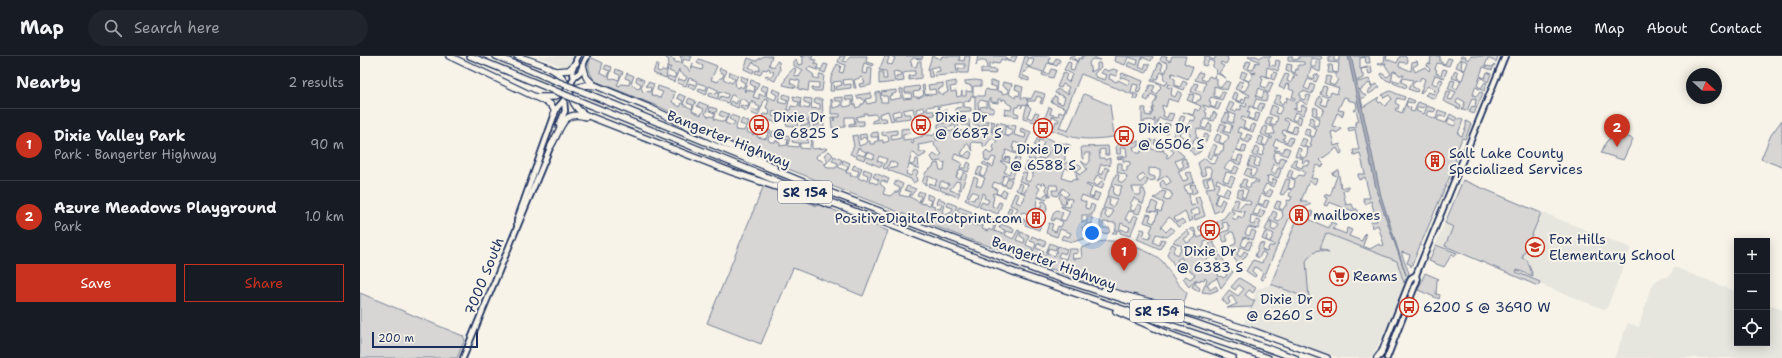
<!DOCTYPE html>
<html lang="en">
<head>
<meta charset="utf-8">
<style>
	:root { --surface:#171b24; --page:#20242c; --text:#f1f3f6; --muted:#9ea1a6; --line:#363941; --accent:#c8321e }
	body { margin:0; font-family:"Shantell Sans",sans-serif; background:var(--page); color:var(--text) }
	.controls { position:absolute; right:12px; bottom:12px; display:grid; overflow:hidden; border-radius:0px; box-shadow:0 2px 10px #0003 }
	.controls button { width:36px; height:36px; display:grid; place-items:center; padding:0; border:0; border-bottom:1px solid var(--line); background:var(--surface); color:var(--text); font:20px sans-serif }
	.compass { position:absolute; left:1326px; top:12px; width:36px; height:36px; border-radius:50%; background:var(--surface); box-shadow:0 2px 10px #0003; rotate:112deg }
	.scale { position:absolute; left:12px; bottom:10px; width:106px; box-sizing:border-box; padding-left:4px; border:2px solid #1b2f5e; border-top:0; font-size:11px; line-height:14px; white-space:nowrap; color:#1b2f5e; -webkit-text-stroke:3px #f7f3e8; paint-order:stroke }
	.you { position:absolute; left:732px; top:177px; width:14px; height:14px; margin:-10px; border:3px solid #fff; border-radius:50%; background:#1a73e8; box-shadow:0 0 0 6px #1a73e833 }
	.badge { display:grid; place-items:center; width:26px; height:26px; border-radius:50%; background:var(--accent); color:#fff; font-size:13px; font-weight:700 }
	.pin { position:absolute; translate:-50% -33px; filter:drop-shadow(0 1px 2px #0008) }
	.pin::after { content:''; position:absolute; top:21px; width:14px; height:12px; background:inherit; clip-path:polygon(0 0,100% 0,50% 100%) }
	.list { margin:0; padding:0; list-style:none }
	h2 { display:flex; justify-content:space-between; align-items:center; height:52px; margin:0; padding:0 16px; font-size:17px }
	h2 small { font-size:13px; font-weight:400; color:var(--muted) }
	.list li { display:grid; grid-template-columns:26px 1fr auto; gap:12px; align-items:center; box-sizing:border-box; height:72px; padding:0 16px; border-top:1px solid var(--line) }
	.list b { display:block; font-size:15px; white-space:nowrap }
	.list p { margin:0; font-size:13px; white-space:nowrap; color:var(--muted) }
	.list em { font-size:13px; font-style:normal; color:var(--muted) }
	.actions { display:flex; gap:8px; padding:12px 16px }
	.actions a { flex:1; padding:9px 0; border:1px solid var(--accent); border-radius:0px; text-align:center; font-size:14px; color:var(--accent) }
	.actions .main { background:var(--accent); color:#fff }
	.icon { flex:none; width:22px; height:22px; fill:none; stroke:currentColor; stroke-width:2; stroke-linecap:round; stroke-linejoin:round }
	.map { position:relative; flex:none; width:1422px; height:302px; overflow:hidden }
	header { display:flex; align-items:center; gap:24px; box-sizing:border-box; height:56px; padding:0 20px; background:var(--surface); border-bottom:1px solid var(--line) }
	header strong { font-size:19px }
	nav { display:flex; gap:22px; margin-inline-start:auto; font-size:14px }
	.search { width:280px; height:36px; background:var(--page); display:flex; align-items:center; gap:10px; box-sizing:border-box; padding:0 14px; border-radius:22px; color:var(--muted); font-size:15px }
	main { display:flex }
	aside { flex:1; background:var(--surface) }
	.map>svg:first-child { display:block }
	.built { fill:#e6e5de }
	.green { fill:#d7d6d4; stroke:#798299 }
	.water { fill:#acb0b9; stroke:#727c95 }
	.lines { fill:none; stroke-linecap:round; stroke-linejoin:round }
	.secondary-casing { stroke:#1b2f5e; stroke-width:8 }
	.motorway-casing { stroke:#1b2f5e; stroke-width:8 }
	.secondary { stroke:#f7f3e8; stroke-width:4.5 }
	.motorway { stroke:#f7f3e8; stroke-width:5.5 }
	.motorway-bridge-casing { stroke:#1b2f5e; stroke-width:8; stroke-linecap:butt }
	.motorway-bridge { stroke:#f7f3e8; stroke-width:5.5 }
	.labels { text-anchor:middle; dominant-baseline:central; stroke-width:4; stroke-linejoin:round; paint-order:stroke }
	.shield { fill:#f7f3e8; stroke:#5d6a87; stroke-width:1 }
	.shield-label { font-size:13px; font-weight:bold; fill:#1b2f5e }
	.poi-label { font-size:14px; fill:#1b2f5e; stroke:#f7f3e8; text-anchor:start }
	.street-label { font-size:14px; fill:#1b2f5e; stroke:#f7f3e8 }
</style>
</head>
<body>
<header>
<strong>Map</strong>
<div class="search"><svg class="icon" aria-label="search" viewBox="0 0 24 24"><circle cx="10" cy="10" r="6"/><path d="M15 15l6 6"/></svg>Search here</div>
<nav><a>Home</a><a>Map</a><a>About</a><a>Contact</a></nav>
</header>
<main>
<aside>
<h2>Nearby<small>2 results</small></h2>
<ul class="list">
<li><span class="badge">1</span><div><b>Dixie Valley Park</b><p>Park · Bangerter Highway</p></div><em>90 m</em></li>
<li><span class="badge">2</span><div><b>Azure Meadows Playground</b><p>Park</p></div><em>1.0 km</em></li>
</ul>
<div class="actions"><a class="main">Save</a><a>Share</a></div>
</aside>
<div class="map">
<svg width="1422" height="302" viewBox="0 0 1422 302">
	<rect width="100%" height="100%" fill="#f7f3e8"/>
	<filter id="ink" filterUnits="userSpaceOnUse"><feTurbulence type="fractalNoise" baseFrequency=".025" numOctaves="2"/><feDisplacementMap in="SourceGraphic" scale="8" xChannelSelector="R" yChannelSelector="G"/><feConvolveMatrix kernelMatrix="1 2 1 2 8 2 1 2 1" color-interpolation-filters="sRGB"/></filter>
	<g filter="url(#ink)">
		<g class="built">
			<path d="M176 0H214L212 6 207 12Z"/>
			<path d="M1102 124 1271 192 1246 254 1076 188Z"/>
			<path d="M934 165 1037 205 1045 230 1012 302H979L884 267 897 233 910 229Z"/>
			<path d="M1314 211 1377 236V287H1407V248L1422 254V302H1254L1268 267 1279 271 1290 234 1295 226 1301 222 1310 220Z"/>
		</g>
		<g class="green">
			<path d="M307 0H312L311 2 315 4 314 6 321 7 322 4 320 0H332L330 5 324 3 322 8 327 11 330 16 333 7 332 11 342 14 343 10 337 7 339 3 357 10 351 24 358 26 360 22H362L364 18 359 15 360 12 367 15 363 23 372 27 375 23 369 19 370 16 378 19 375 26 376 31 379 32 380 30 383 32 385 27 380 24 381 20 388 23 384 35 385 36 386 33 394 36 395 31 390 28 391 24 399 27 393 41 399 43V38L404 40 406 36 400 33 402 29 408 31 406 40 415 44 417 39 412 36 413 33 421 36 418 46 426 48 428 44 422 42 424 38 430 40 427 54H430L431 50 438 51 439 46 434 45 433 40 441 42 440 51 449 53 450 48 444 46V42L452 43 451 52 460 53V48L454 47 455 43H462L464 72 454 73 453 69H459V66L454 65 453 63H449L450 73 441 72V69H448V65L441 62V59H439L437 71 426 69 427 65 432 66 433 62 413 55 412 60 418 62 416 67 402 61 403 58 409 59 410 54 406 52 409 44 405 42 398 60 391 57 392 53 398 55 400 51 396 49V47H393L392 44 387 55 380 52 381 49 388 51 389 47 384 43H380L378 52 369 48 371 45 376 48 378 43 373 39H371L368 47 359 44 361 40 367 42 368 38 359 35 358 43 348 40 350 36 356 38 358 34 349 30 346 39 338 35 339 32 346 34 347 30 338 27 335 34 328 31 329 27 335 29 337 25 329 22 326 30 317 27 319 23 325 25 327 21 319 16V13L314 26 307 23 308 20 314 22 316 18 309 15 311 11H308L306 22 293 17 296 8 298 9 297 15 300 16 302 14 306 15 309 4 306 2Z"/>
			<path d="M404 0H412L409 9 414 11 417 5 419 6 420 14 415 25 405 21 406 19 412 21 414 16 410 15V13L408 12 407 14 403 13 400 19 395 17 396 14 399 15 400 11 393 6 389 11 394 14 393 17 384 13 388 2 396 5Z"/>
			<path d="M440 0H453L451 3 456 4 455 8 458 9 457 12 461 14 464 8 468 9 465 17 449 11 447 14 454 19 453 21 458 23 460 18 464 19 462 35H452V32H459V27L449 26 448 35 438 33 440 25 431 23 430 27 436 30V32L423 29 427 19 434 12 436 13 434 19 439 21 443 14 434 10V5L436 3 438 9 443 8V1Z"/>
			<path d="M480 0H485L483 5 487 6 490 0H507L506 6 514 8 513 10 504 7 502 17 507 18 508 12 512 13 511 29 500 31 499 28 505 27 502 21 494 24 496 32H494L493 24 491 23 483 24 484 29 491 28V32L476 34 475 31 482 29 481 25 473 26 474 35H470L471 22 477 8 481 10 479 16 483 17 485 9 478 6Z"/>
			<path d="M525 0 529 1 527 8 532 9 535 2 531 0H563L562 3 553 2 550 6 552 7 551 10 556 11 558 5H561V22L549 24V20L555 19V15H549V16L543 17 544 25 537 26 536 21 542 20 541 16H537V15L533 16 535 26 519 28V16H523V23H527L526 15 519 14Z"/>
			<path d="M572 0 581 3 582 0H600L599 4 604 5 605 0H610L608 17H599L598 13H605V8H596L597 18 575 20V16L580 15 579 10 570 12 573 21H569L568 13Z"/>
			<path d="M618 0H646L645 3 650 5 652 0H657L654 7 641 3 639 8 633 7V8H629V13L636 14 635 18 621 17V13H627L626 5H620L619 6H617L616 10Z"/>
			<path d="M665 0 669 2 666 9 671 11 674 4 670 2 671 0H689L690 2 689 6 693 8 696 2 700 4 697 10 688 7 687 8 684 17 689 18 691 13 696 14 693 22 682 19 683 16 668 11 666 16 664 15 663 20 669 22V25L659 22Z"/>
			<path d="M710 0H715L714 3 718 5 719 2 722 3V0H733L740 4 732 3 729 7 731 16 737 13V7H740L741 11 734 18 736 21 745 24 747 19 741 17 744 13 748 15 754 13 758 15 756 20 750 18 749 23 757 26 758 24 768 29 770 24 762 21 760 22 762 17 783 25 779 37 776 36 778 29 773 28 771 36 778 39 776 44 773 43 774 39 721 18 699 72 708 75 724 38 750 49 754 79 753 81C722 85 714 83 687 72L688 69 694 71 696 65 698 66 699 64 693 60 691 64 688 63 686 71 682 69 689 51 692 52 690 58 698 60 699 56 703 57 706 52 691 46 694 40 697 41V46L703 48 705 41 695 37 697 33 708 38 709 36 707 35 709 31 703 28 701 32 697 31 703 17 707 18 705 24 709 26 712 18 704 14 708 6 711 7 710 14 714 15 716 7 718 6 709 2Z"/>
			<path d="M755 0H793L791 5 782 1 779 11 784 13 786 7 790 9 786 17 767 10 769 6 777 9 778 4 768 1 765 9 754 5Z"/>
			<path d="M802 0H807L806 3 810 5 812 0H826L824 7 833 11 828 23 812 17 811 21 815 23V29L820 31 823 25 827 27 824 34 808 28 807 31 812 32 811 39 815 41 818 35 822 37 818 46 808 43 806 51 802 49V51L804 57 803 60 807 62 809 57 814 58 811 65 799 62 797 66 799 68 798 71 802 73 805 67 810 68 807 77 795 75V62L793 66 791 64 784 65V70H790V75H782V52H786L785 59 791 60V57H793L792 52H794L793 49 797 41 791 38 788 45 784 43 790 29 795 30 792 36 796 38 801 31 800 30V28L791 25 792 23 804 29 808 26 803 22 805 17 801 16 797 23 793 21 799 6 803 8 801 14 806 16 808 7 800 4Z"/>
			<path d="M845 0H850L849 2 854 4 856 0H867L868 4 866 8 861 6 860 8 864 10 859 17 866 22 856 17 854 21 857 23V29L861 31 866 25 870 26 867 34 854 30V40L859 42 862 35 865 37 862 44 851 41 849 45 851 46 850 50 855 52 857 46 861 47 858 54 843 49V50L846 53 845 56 847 57 846 61 851 63 853 56 857 58 854 65 844 63 841 71 846 73 849 67 852 69 850 76 837 72 836 81 842 84 845 78 848 79 846 86 837 82 834 83 831 92 836 93 840 87 844 90 840 96 834 99 826 89 828 87 826 85 830 80V78L826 74 824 76 821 75 819 78 824 82 822 85 813 79 821 60 825 61 822 68 828 70 830 64 834 65 836 61 823 56 833 59 835 53 839 55 841 50 827 44 830 38 834 39 832 46 836 47 838 44H840L841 41 840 39 831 36 834 27 838 28 836 34 843 36 846 27 835 24 839 16 843 17 841 23 846 25 849 20 854 22 857 14 852 11 854 6 849 4 846 10 842 9Z"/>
			<path d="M889 0H896L900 2 902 0H911L908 4 910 5 909 9 915 10 916 4 920 5 918 15 907 11 906 20 911 22 913 16 917 17 914 24 902 19 901 21 903 22 901 30 906 32 909 26 913 27 909 37 899 32 896 40 902 42 904 36 908 38 906 45 896 43 893 51 897 53 900 47 904 48 901 56 890 50 887 56 890 57 888 62 893 64 896 57 900 58 897 66 882 61 881 64 885 66 883 71 890 74 892 68 896 69 893 76 879 71 877 76 882 77 880 82 885 84 887 78 892 80 889 87 878 83 879 85 876 93 881 95 883 89 887 90 885 97 876 94 875 95 872 104 877 105 879 99 883 100 880 109 870 105 864 112 872 116 875 110 879 112 876 118 866 116 863 124 868 126 871 120 875 122 871 130 857 123 856 127 860 128 856 136 863 138 866 132 870 134 867 141 858 138 855 147 859 149 862 143 865 145 861 154 854 157 846 132 855 131 852 121 847 123 849 129 845 130 843 123 851 120 852 115 849 110 844 112 846 119 842 120 838 107 845 102 852 108 855 107 858 101 854 98 850 103 847 100 853 88 857 90 854 97 859 99 861 95H863L864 89 854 85 857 78 861 80 859 86 863 88 865 85H867L869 80 858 75 861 67 866 69 863 75 870 77 872 69 862 65 866 57 870 58 867 65 873 67 875 59 866 55 870 46 874 48 871 54 876 56 877 53 881 54V49L886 51 887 47 885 46 884 48 871 43 874 36 878 38 876 44 881 46 882 43 885 44 886 40 889 41 890 39 875 33 879 25 883 26 880 34 885 35 889 28 888 25 880 22 882 15 887 17 884 23 889 25 892 21V17L895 18 896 16 893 17 884 12 887 5 891 6 888 13 893 14 896 6 899 7V5L888 1Z"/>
			<path d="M928 0H932L933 4 939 3V0H961L962 4 951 2V11H956V5L961 6 960 16 951 12 948 21 953 23 955 18 959 19 956 26 948 23 944 32 949 34 951 28 955 30 952 38 943 35 940 37V42L944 44 947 39 951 40 947 49 940 44 938 47H936V53H933L940 55 942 49 947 51 943 59 935 56 932 63 936 65 938 60 942 61 940 68 925 62 924 64 929 66 926 74 932 76 934 70 938 71 935 78 923 74 922 77 925 79 923 84 927 86 930 81 933 82 931 89 916 83 913 90 918 91 914 94 917 95 918 94 923 96 925 91 930 93 927 100 918 96H915L913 102 915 103 914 105 919 107 921 101 926 103 922 112 914 108 911 116 915 118 918 112 921 114 918 122 909 119 908 121 906 120 908 122 907 126 911 128 913 123 917 124 914 131 906 128 902 136 906 138 909 133 913 135 910 141 901 138V139L898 147 903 149 905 144 909 145 906 152 897 148 893 158 898 159 900 154 905 155 902 162 891 159 890 168 894 169 896 164 901 165 898 173 888 171 885 178 889 180 892 174 896 176 893 184 884 181 881 189 885 191 888 185 892 186 889 194 880 191 877 199 881 201 884 195 888 197 879 209 866 192 875 188 876 184 873 176H869V178L866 179 868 185 864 186 860 177 869 174V169L868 170 867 166 862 167 864 172 859 174 857 165 864 162 870 154 874 156 872 162 877 164 878 160 883 162 885 156 871 153 875 143 879 144 877 151 880 152 885 147 890 149 891 146 876 140 879 133 883 134 881 140 885 142 888 134 880 130 883 123 887 124 885 130 890 132 891 127 893 128 895 125 898 127 899 125 884 119 887 112 892 114 890 119 893 121 896 116V113L888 110 891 101 896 103 894 109 898 111 901 103 892 99 895 91 900 93 897 98 902 100 905 93 904 90 897 88 900 80 904 82 902 88 906 90 910 82 912 83V81L910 80 909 82 901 78 904 70 908 71 906 78 910 79 911 78H915L913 71 905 68 908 61 912 62 910 68 915 70 918 61 909 58 912 49 917 51 915 57 919 58 923 51 913 47 917 39 921 40 919 46 922 49 924 45 926 46 927 43 926 41 934 44 935 42 932 41 934 35 929 33 930 29 926 28 924 33 919 31 925 18 929 19 927 25 931 27 933 22 934 23 933 21 937 20V19L926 15 927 8 932 9 931 15 935 17 936 13 938 14V9H944V6L928 5Z"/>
			<path d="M969 0H974V5H979V0H999L1000 1 1009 0 1010 7H1006L1005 1 1000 2V13L1011 10 1012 17 1009 18 1007 12 1001 13 1002 19H1004V22L998 24V26L1009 23 1012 30 1017 28 1020 31 1009 38 1008 36 1012 31 1009 27 1000 34 1002 38 1007 40 1001 43 1003 51 1019 41 1017 44 1019 47 1021 46 1025 50 1032 43 1029 39 1024 42 1022 39 1030 35 1045 41 1044 44 1037 42 1035 47 1039 49 1038 53 1036 52 1035 54 1042 57 1048 42 1055 45 1054 47 1047 46 1046 50 1051 52 1050 55 1054 56 1058 46 1066 49 1064 52 1058 51 1056 55 1064 58 1067 50 1076 53 1074 56 1068 55 1066 59 1076 63 1078 54 1087 57 1085 61 1079 60 1077 64 1086 67 1090 58 1097 62 1095 65 1089 62 1087 67 1094 70 1099 62 1103 64 1098 78 1102 80 1106 71V65L1111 68 1105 83 1102 82 1095 100 1096 106 1051 211V209L1047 207 1050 199 1042 196V199L1049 217 1044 227 1037 205 966 177 960 192 969 196 958 194 950 200 946 205 949 243 911 228 936 166 935 164C942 162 945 156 952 155L953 159 951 160 950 164 969 172 971 166 976 168 973 173 986 178 987 172 992 174 989 180 1002 185 1005 177 1006 180 1003 190 1010 193 1019 188 1020 190 1024 189 1018 169 1012 172 1011 166 1017 165 1011 145 1005 148 1003 142H1010L1005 121 999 124 998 118H1005L1000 97 994 99 993 94H999L995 73 989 76 988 72 996 71V67L997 68 996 66 999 65 996 54 993 55 997 52 996 46 987 44 988 42 984 41 978 54 984 55 982 61 981 59 977 57 972 70 981 72V74L976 77 975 75 971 76 974 90 980 88 982 97 980 98 977 92 960 104 964 108 961 112 960 110 956 109 951 122 957 123 955 128 949 125 941 145H946L951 148 933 157 930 162H929L903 224 900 223 903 216 898 212 894 211 892 215 896 219 895 221 886 215 893 204 902 207 906 198 902 196 899 202 895 200 900 187 904 188 902 194 907 196 909 190H914V188L902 183 905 176 908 177 906 184 910 186 914 178 905 174 909 165 912 167 911 173 915 175 919 169 909 164 913 155 917 157 915 164 919 166 923 160 922 155 914 152 917 145 921 146 919 152 923 154 925 150 927 149 926 148 927 144 930 145 932 141 929 140 931 134 928 133 923 139 920 138 926 123 930 124 928 132 932 133 934 131 935 124 927 121 930 113 933 115 931 121 935 123 939 119 943 120 945 116 931 110 934 103 937 104 936 110 942 112 943 109 948 110 950 106 946 104 944 107 942 106 943 103 935 100 938 92 941 93 940 100 944 102 947 99 948 92 939 89 942 82 947 84 944 90 949 92 952 90 950 89 952 82 944 78 946 72 950 73 949 79 954 81 957 73 948 68 951 61 954 62 953 69 957 70 960 63 952 58 954 51 958 53 956 59 961 60 964 53 956 48 959 40 962 42 961 48 966 50 968 42 960 38 963 30 967 31 965 38 969 40 971 36 977 38 979 32 964 27 967 20 971 21 969 27 975 29 978 23 976 22V17H968L969 9H972L973 16 978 17 979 7 969 6Z"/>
			<path d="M1025 0H1027L1026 3 1037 7 1040 0H1045L1048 5 1047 7 1040 6 1039 10 1051 15 1052 6 1057 5 1058 8 1053 11 1055 16 1065 11 1069 15 1070 13 1067 10 1068 7 1070 8 1071 0H1080V6L1085 8 1088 2 1092 3 1089 10 1077 7 1075 13 1077 14 1076 17 1081 19 1083 13 1087 14 1084 22 1075 19 1072 27 1076 29 1080 23 1083 24 1075 43 1065 39 1068 36 1074 38 1075 34 1068 30 1060 38 1065 23 1061 21 1059 26 1055 24 1052 30 1058 34 1057 36 1048 33 1053 24 1043 22 1042 26 1047 29 1046 32 1033 27V24L1040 26 1044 19H1039L1037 16 1033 15 1031 26 1022 22 1021 18 1022 17 1027 21 1031 18 1025 9 1026 7 1019 9 1018 8 1024 6Z"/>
			<path d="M1101 0H1106L1105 2 1109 4 1111 0H1138L1136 6 1128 2 1125 10 1132 11 1135 8 1132 14 1123 11 1120 20 1125 22 1127 16 1131 18 1128 26 1120 21 1117 30 1121 32 1125 26 1127 27 1124 35 1115 31 1113 39 1117 40 1120 36 1123 37 1114 58 1109 56 1112 50 1115 51 1116 43 1112 42 1107 55 1102 54 1105 46 1098 42 1096 47 1101 50 1100 53 1083 45 1087 35 1091 36 1088 43 1092 44 1096 36 1088 33 1091 24 1095 25 1093 31 1097 33 1101 25 1092 22 1095 14 1098 16 1097 22 1102 24 1105 15 1096 11 1099 4 1102 5 1101 12 1105 14 1108 6 1100 3Z"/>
			<path d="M232 2 243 7 240 16 248 20 250 15 244 13 246 9 252 11 249 22 252 23 253 22 259 24 260 19 255 17 256 13 263 16 257 29 260 30 261 28 269 29 270 24 265 22 267 17 274 20 271 27 277 33 280 32 281 28 276 25 277 21 284 24 281 32 284 37 286 35 290 36 291 32 286 30 288 26 294 28 291 36 292 39 300 42 303 36 297 34 298 30 315 36 312 46 320 51 323 45 317 42 319 38 326 41 323 48 332 53 333 49 327 47 329 42 336 45 332 55 341 59 344 53 337 50 339 46 349 50 345 58 349 61 350 60 353 61 355 57 349 55 350 51 357 53 354 63 364 66 366 62 359 59 361 55 369 58 365 67 373 70 375 66 369 63 371 59 379 62 375 74 384 75 386 70 380 68 382 63 389 66 386 73 388 74 387 76 394 79 396 75 391 72 393 68 406 73 404 77 398 75 397 81 406 83 409 74 411 75 408 83 410 86H416L417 82 411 80 413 75 420 77 417 86 420 87V90L427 89 428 84 422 82 423 78 430 80 428 90 438 91 439 87 432 86 433 80 448 82V87H440V92L449 93 452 83V93L466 92 467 93 456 100 457 103 461 104 465 108 468 105 464 99 469 95 473 99 465 109 468 112H476L478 107 472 105 474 100 482 104 478 111 486 115 488 111 482 108 483 104 490 107 486 117H491L490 120H497L499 115 492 113 494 109 502 112 498 122 503 124V123L507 124 508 119 503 117 504 113 512 116 509 125 517 128 519 124 513 121 515 117 529 123 527 127 522 124 520 128 525 132 523 138 530 140 535 136H538L540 132 534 129 536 125 543 128 539 139 549 141 551 136 545 134 547 130 556 133 550 141 559 146 561 140 557 139 559 135 564 137 560 147 570 149 572 145 567 143V138L574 141 571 149 575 150 574 152 580 153 582 149 576 147 578 142 585 145 582 156 587 159 589 157H591L593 152 587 150 588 146 597 150 593 160 601 162 603 157 597 155 599 151 612 156 610 160 604 158 602 162 606 164V167H612L613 164 612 169 622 170 624 166 618 163 620 159 627 162 622 173 628 175 629 173 632 175 634 170 629 167 630 163 637 166 634 175 643 178 645 174 639 172 641 168 654 173 653 177 647 175 645 179 653 183 658 174 660 175 656 184 664 187 665 183 660 180 661 176 669 179 666 189 673 192 671 196 673 197 676 187 670 185 672 180 686 186 684 190 678 187 676 192 684 195 682 202H684L690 187 697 190 695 194 689 192 687 197 695 200 698 190 707 193 705 198 700 196 698 201 706 203 709 193H718V197L712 198 713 203 722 202 721 192C730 189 741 184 751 185 762 185 795 197 802 205 811 216 816 228 827 237L824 247 814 243 812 247C783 241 754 235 726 226 696 216 668 202 637 192V189L635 192 608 183 423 111 302 52 235 25C230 19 227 11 230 3Z"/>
			<path d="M615 24 621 25V30H614L613 31V40H624L625 34 628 33V34L636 35V31L630 29V25L638 26 637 35 642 36V38L648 37V33L642 30 643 26 652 28 649 38 655 42 656 39 659 40 660 35 655 33 656 29 663 31 661 42H667V45L668 42 671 43 675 35 685 38 682 48 680 47 682 42 677 40 675 45H668L667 48 671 52 667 61 672 63 675 56 679 57 675 66 663 63 667 49 663 48 661 52 662 49 659 48 658 51H655L654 56 659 58 658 61 644 58 645 53 651 54 652 50 646 46V44L643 43 642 45V43H638V47L631 46V43H629V51L634 52V56L620 55V51L627 50V46L621 44 618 46 619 55H615V40H611L610 44 604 46V51L611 52V55L596 56V52L602 51V46L579 50 580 55 587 54V57L579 58 578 49 567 51V55H574L575 59 560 61 559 57 565 55 564 51 556 53 558 61H555L553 52 543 54 544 58H551V62L535 64V60L541 59 540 54 532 56 534 64 531 65 528 55 519 58 520 62H526L527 65 512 67V65L517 63V59L514 58 507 59V57H504V59L496 61 497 65H504V69L489 71V68L495 67 494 61H485V71L472 72 471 61H474V65V61H480V58H471V43H472L473 52 481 50V45H475L474 42 483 41V50L486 51 492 49V44H486L485 41 493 40 494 49H495L496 52 501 50V48H504L505 45 501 42H497V39L511 37V42L505 43 507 48 516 46V37L520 36 521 46H528L527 40H522L521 36 536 34V37L529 40 530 44 541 42 540 33H543V43L552 42 551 37H545V32L559 30 560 35 553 36 554 41H558V42L564 39 562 30 564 29 565 39 570 38V39L576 38 575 33 569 34 568 29 583 27V31L578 33V37H581L582 39 588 36 586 27 596 25V30L590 31 591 36 596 35 597 41 601 40 602 35V40H606V35L612 36V30L605 28V25Z"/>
			<path d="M609 64 610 75H619V69H613L614 64 629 65 628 68 622 69 621 74 624 76H631L632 67 630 65 635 66 632 76 641 77 642 72 636 70 637 66 646 68 644 79 649 81V79H652L653 74 647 72 648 68 656 70 654 79 665 82 666 78 660 76 661 72 671 76 665 90 654 86 652 92H654L653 95 657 97 660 91 664 93 661 100 646 94 645 97 646 98 644 99 643 103 645 104 646 101 650 102 649 106 653 108 656 101 660 103 657 110 643 105 641 106 647 110 644 116 649 118 652 112 656 114 652 122 644 119 641 127 645 129 648 122 652 124 649 131 634 126 632 131 637 133 636 137 640 139 643 134 647 135 645 141 633 137 632 139 634 140 632 150 636 152 639 146 642 147 638 158 619 151 622 146 627 148 629 144 624 142 625 138 623 137 617 150 605 144 606 142 614 144 615 141H617L618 138 612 135 609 141 607 140 614 121 618 123 616 129 621 131 625 122 616 118 619 111 623 112 620 119 624 120 629 111 622 108 624 106 633 111 636 102 632 101 629 106 625 104 624 97 627 94 630 98 635 95 633 91 637 84 631 82 625 91 623 90V87L612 86 611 90 613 95 607 87 601 98 604 100 609 95 612 97 610 103 595 98 593 103 602 107 600 112H605L608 106 611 108 608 116 600 113 596 121 600 123 604 116 607 118 601 134H599L600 126 596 125 590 134 596 136H600L598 141 580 134 581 130 587 132 589 128 581 125 578 134 568 130 569 127 575 129 577 124 568 120 566 129 562 127 566 116 573 111 574 108 578 107 580 114H584L585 106 582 107 581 105 574 106 571 101 574 98 578 101 582 98 574 89 575 86 558 89 560 96H565L566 98 559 102 552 95 549 108 553 109 556 103H558L559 113 549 109 546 118 551 120 554 114 558 116 556 120 557 125 553 127 551 123 528 114 530 111 536 112 537 108 530 105 527 113 523 112 527 103 519 100 517 105 523 107 521 111 506 105 507 101 513 103 515 99 507 96 504 104 496 101 498 98 504 100 506 96 498 92 495 100 490 98 494 90 492 80 497 79 499 90 507 87 506 83 504 81 500 84 499 79 506 78 507 85H510V88H514V86L518 85V81H511V77L518 76 519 85 523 84V87L529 85 528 80 522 79V76L537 74V78L531 79 532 84 541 82V73L549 72 550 77 543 79V84L551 83 552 88 554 87 553 83 563 80 562 75 556 76V71L570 69 571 74 564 75 565 79H571L572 80 576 77V84H580V79L586 78V71L578 72V68L593 66V70L587 72 588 76 596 74 594 66 598 65 599 75H609L608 69H602V65Z"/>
			<path d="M1422 64V111L1401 103 1411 79Z"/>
			<path d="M1256 76 1273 83 1263 104 1241 97 1246 86Z"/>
			<path d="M679 79 694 85 691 95 701 98 703 93 696 91 698 86 710 89 709 93 705 98V104L701 107 699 102 695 104 698 112 707 106 711 109V114L705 112 702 122 711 125 712 123 717 124 715 109 719 108 722 111 717 115 719 119 727 113 721 105 727 109 730 105V97H725L724 103 722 102 721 91 748 90 749 99H745V93L739 94 740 102H744L745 104 750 102V110L746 108 745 109 741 108 738 117 742 119 745 111 749 113 745 124 737 119 733 128 738 130 741 125 744 126 742 133 727 128 726 129 732 132 729 140 733 142 735 136 740 138 737 145 722 139 720 144 726 146 725 152 729 153 731 148 735 150 732 159H722V166H727V161H732V168H726V170L722 171 724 179 728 178 727 172 732 171 733 180 713 186 701 183 703 179 709 181 711 177 700 173 697 181 686 177 689 167 693 168 691 174 696 176 698 170 701 171 703 166 695 162 693 165 691 164 694 156 697 154 703 157 700 163 705 165 710 155 701 151V150L710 151 712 143 706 142 705 149 701 148 699 141 701 137 705 141 709 138 703 132 697 140 693 139 692 134H698L697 129H689L690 140 685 132 687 130 683 126 682 129 678 127 676 130 680 132 677 138 681 142 687 137 689 141 686 144 677 141 676 152H681L682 145 686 146 687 153 684 161 681 160 682 157 676 155 674 160 672 159 670 166 677 168 679 163H683L679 174 665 169 669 159 664 156 661 157 659 161 665 164 663 168 646 161 649 151 652 152 650 158 654 159 658 152 650 149 655 137 659 139 656 146 661 148 663 144H664L665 138 656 134 659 127 663 129 661 135 665 136 668 128 659 125 663 116 667 117 665 124 669 126 673 120V117L664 114 667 106 671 108 668 115 673 117 675 111 678 112 679 107 668 103 672 95 676 97 674 103 677 105 679 102 685 103 689 96H685L681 93 684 86 679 84 677 90 674 89Z"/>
			<path d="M792 84 791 93 802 95 803 90 794 88 795 84 808 87 803 95 808 99 806 101 808 102 814 96 809 92 811 89 823 99 824 101 815 105 819 113 824 110 821 104 825 102 829 111 818 115 823 125 829 123 826 117 831 116 834 126 824 130 827 138 832 136 830 129 835 128 837 136 829 139 831 150 837 148 835 142 839 140 845 160 835 164 834 160 840 157 838 152 830 155 833 164 829 166 825 155 814 162 817 166 822 163 825 167 818 171 813 164 809 161 801 171 806 176 811 171 814 175 807 181 796 178 793 186 799 189 801 183 805 184 800 193 777 183 781 173 785 174 783 181 789 183 792 177 790 176 793 169 784 166 787 158 791 159 789 165 794 167 798 156 788 155 792 145 798 148 796 154 801 156 804 147 793 142 797 141 802 135 806 136 803 143 808 145 813 139 811 138V136L801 132 800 127 803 124 806 129 811 126 807 119 797 125 800 120V113L789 112V119L795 121V124L789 125 783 117 777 123 780 127 785 122 788 125 784 131H772L775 139H781V133H784L786 139 783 148 774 142 770 148 772 149 770 153 773 155 775 154 778 148 782 150 779 158 769 155 765 163 771 166 774 159 778 161 770 180 760 177 761 173 768 176 770 171 761 167 759 175 756 174 757 177H752L756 173V167L743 166V172H750L749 177 741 178 740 168 742 153 746 155 745 160 748 163 753 157 752 154 743 152 747 141 750 143 749 149 753 151 757 143 747 140 751 130 754 131 753 138 758 140 762 130 752 128 756 118 759 119 758 125 763 127 767 122 766 119 757 116 758 107H762V114L767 115V110H770V106L763 105V102L758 103 757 101 767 100 766 91 760 92 761 98H757L756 90 757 89 779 85V90L773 91 774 94 777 97H781V94H783L782 90 784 89 783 85Z"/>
			<path d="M978 114 981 132 988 130V133L983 135 986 149 992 148 994 153H997L999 157 985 152 983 157 981 155 982 151 969 146 967 150 964 149 967 142 964 141 965 138 970 140 977 120 972 118Z"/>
			<path d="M1103 124 1181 157 1162 202 1167 204 1173 220 1157 214 1156 216 1180 226 1178 230 1085 190 1093 171 1085 167Z"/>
			<path d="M404 129 457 150 458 148 528 175 503 240 433 212 401 288 347 267Z"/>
			<path d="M848 168 852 183 844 186V190L842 192 846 197 852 194 849 188 853 186 859 197 847 203 850 208 853 207 854 210 859 207 856 202 860 199 866 208 858 213 860 216 858 218 859 221 861 220 863 222 867 220 864 214 869 212 873 216 861 232 857 222 847 228 850 234 856 230 858 234 850 237 842 236 847 224 845 222 844 224 841 223 840 225 837 224 835 228 840 232 839 235 832 231 836 223 829 231 825 226 827 227 823 222 826 220 830 223 835 219 827 212 821 201 817 204 819 210 816 212 807 198 812 188 816 190 813 196 818 199 822 190 813 186 826 175 827 174 830 179 824 183 827 187 836 181 835 177 830 173 834 172 838 182 847 178 845 173 840 175 838 171Z"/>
			<path d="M1076 189 1097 197 1095 200 1092 198 1084 211 1069 205Z"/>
			<path d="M1065 217 1079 223 1077 224 1076 238 1080 239 1079 243 1058 234Z"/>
			<path d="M879 222 896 232 893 237 889 234 885 239 892 244H895L892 251 867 252 877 248 872 240 868 242 870 247 867 249 862 243 869 234 878 240 884 233 879 229 875 234 871 231Z"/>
			<path d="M0 237 103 280 105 283 97 302H0Z"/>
		</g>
		<path class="water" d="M988 0H991L1021 140 1046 219 1017 137Z"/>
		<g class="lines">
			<g class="secondary-casing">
				<g id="secondary">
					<path d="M214 21 220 16 227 0"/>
					<path d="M209 33 214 21 212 14 218 0"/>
					<path d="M199 69 205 55 204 44"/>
					<path d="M157 169V164L193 63 197 52 205 43"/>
					<path d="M1020 300 1051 222 1056 219"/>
					<path d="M103 302 192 87"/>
					<path d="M1027 302 1057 225 1056 219 1145 0"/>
				</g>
			</g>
			<g class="motorway-casing">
				<g id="motorway">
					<path d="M89 0 190 48 194 53V59"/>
					<path d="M110 0 186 31"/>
					<path d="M136 0 191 23"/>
					<path d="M157 0C171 5 191 10 201 20 213 33 208 50 226 59L372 116 470 149"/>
					<path d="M223 9 226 21 234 29 290 52 414 111"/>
					<path d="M196 15 209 14 216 7"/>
					<path d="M213 33 226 29 236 30"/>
					<path d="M231 39 448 128 689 219 836 267 935 302"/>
					<path d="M178 41H193L205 36"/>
					<path d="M227 48 444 136 664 220 908 302"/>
					<path d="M191 90C201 74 202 53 226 61"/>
					<path d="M744 234 851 262 896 276 967 302"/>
					<path d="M756 255 806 277 873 302"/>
					<path d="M1017 302 1021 297"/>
				</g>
			</g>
			<use href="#secondary" class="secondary"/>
			<use href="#motorway" class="motorway"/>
			<g class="motorway-bridge-casing">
				<g id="motorway-bridge">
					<path d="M191 23 231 39"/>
					<path d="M186 31 227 48"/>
				</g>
			</g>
			<use href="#motorway-bridge" class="motorway-bridge"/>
		</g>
	</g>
	<defs>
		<g id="bus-ring" transform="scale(1)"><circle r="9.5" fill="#f7f3e8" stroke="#c8321e" stroke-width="1.5"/><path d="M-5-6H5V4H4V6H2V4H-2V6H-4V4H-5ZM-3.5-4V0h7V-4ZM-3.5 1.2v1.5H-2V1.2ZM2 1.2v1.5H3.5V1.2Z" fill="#c8321e"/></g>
		<g id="building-ring" transform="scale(1)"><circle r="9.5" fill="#f7f3e8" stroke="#c8321e" stroke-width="1.5"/><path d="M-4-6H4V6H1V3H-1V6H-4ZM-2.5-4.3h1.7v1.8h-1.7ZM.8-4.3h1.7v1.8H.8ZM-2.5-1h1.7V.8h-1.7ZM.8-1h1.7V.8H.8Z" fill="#c8321e"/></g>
		<g id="school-ring" transform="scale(1)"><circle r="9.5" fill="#f7f3e8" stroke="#c8321e" stroke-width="1.5"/><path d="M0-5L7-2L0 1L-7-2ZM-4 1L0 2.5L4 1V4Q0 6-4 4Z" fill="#c8321e"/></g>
		<g id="supermarket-ring" transform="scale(1)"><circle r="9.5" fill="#f7f3e8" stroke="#c8321e" stroke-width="1.5"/><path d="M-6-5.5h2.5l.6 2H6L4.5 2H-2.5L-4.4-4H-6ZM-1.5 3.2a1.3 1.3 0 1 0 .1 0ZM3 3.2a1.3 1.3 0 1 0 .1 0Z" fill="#c8321e"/></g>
	</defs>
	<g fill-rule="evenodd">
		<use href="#bus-ring" x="399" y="69"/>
		<use href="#bus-ring" x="561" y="69"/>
		<use href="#bus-ring" x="683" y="72"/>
		<use href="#bus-ring" x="764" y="80"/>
		<use href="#building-ring" x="1075" y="105"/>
		<use href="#building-ring" x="939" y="159"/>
		<use href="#building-ring" x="676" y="162"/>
		<use href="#bus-ring" x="850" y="174"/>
		<use href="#school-ring" x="1175" y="191"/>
		<use href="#supermarket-ring" x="979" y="220"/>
		<use href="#bus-ring" x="967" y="251"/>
		<use href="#bus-ring" x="1049" y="251"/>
	</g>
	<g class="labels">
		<g class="shield">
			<rect x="418" y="125" width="54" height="22" rx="3"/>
			<rect x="770" y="244" width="54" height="22" rx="3"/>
		</g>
		<g class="shield-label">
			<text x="445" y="136">SR 154</text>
			<text x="797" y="255">SR 154</text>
		</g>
		<g class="poi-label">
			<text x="413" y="61">Dixie Dr<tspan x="413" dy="16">@ 6825 S</tspan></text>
			<text x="575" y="61">Dixie Dr<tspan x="575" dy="16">@ 6687 S</tspan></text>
			<text x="778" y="72">Dixie Dr<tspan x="778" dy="16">@ 6506 S</tspan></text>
			<text x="683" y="93" text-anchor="middle">Dixie Dr<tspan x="683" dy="16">@ 6588 S</tspan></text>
			<text x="1089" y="97">Salt Lake County<tspan x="1089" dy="16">Specialized Services</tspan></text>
			<text x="953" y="159">mailboxes</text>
			<text x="662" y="162" text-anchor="end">PositiveDigitalFootprint.com</text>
			<text x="1189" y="183">Fox Hills<tspan x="1189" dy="16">Elementary School</tspan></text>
			<text x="850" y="195" text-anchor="middle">Dixie Dr<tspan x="850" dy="16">@ 6383 S</tspan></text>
			<text x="993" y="220">Reams</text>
			<text x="953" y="243" text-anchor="end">Dixie Dr<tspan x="953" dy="16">@ 6260 S</tspan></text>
			<text x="1063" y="251">6200 S @ 3690 W</text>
		</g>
		<g class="street-label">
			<text transform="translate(369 83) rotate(22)">Bangerter Highway</text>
			<text transform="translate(694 207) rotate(20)">Bangerter Highway</text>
			<text transform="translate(124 220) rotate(-68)">7000 South</text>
		</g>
	</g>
</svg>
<div class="controls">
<button>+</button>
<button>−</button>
<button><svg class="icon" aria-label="locate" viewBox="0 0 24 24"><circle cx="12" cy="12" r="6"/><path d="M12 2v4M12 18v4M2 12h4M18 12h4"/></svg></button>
</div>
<svg class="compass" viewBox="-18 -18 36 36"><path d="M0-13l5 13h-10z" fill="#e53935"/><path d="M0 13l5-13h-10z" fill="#9ea1a6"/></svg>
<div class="scale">200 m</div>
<div class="you"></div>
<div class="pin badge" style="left:764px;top:215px">1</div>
<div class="pin badge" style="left:1257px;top:91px">2</div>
</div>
</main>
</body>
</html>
